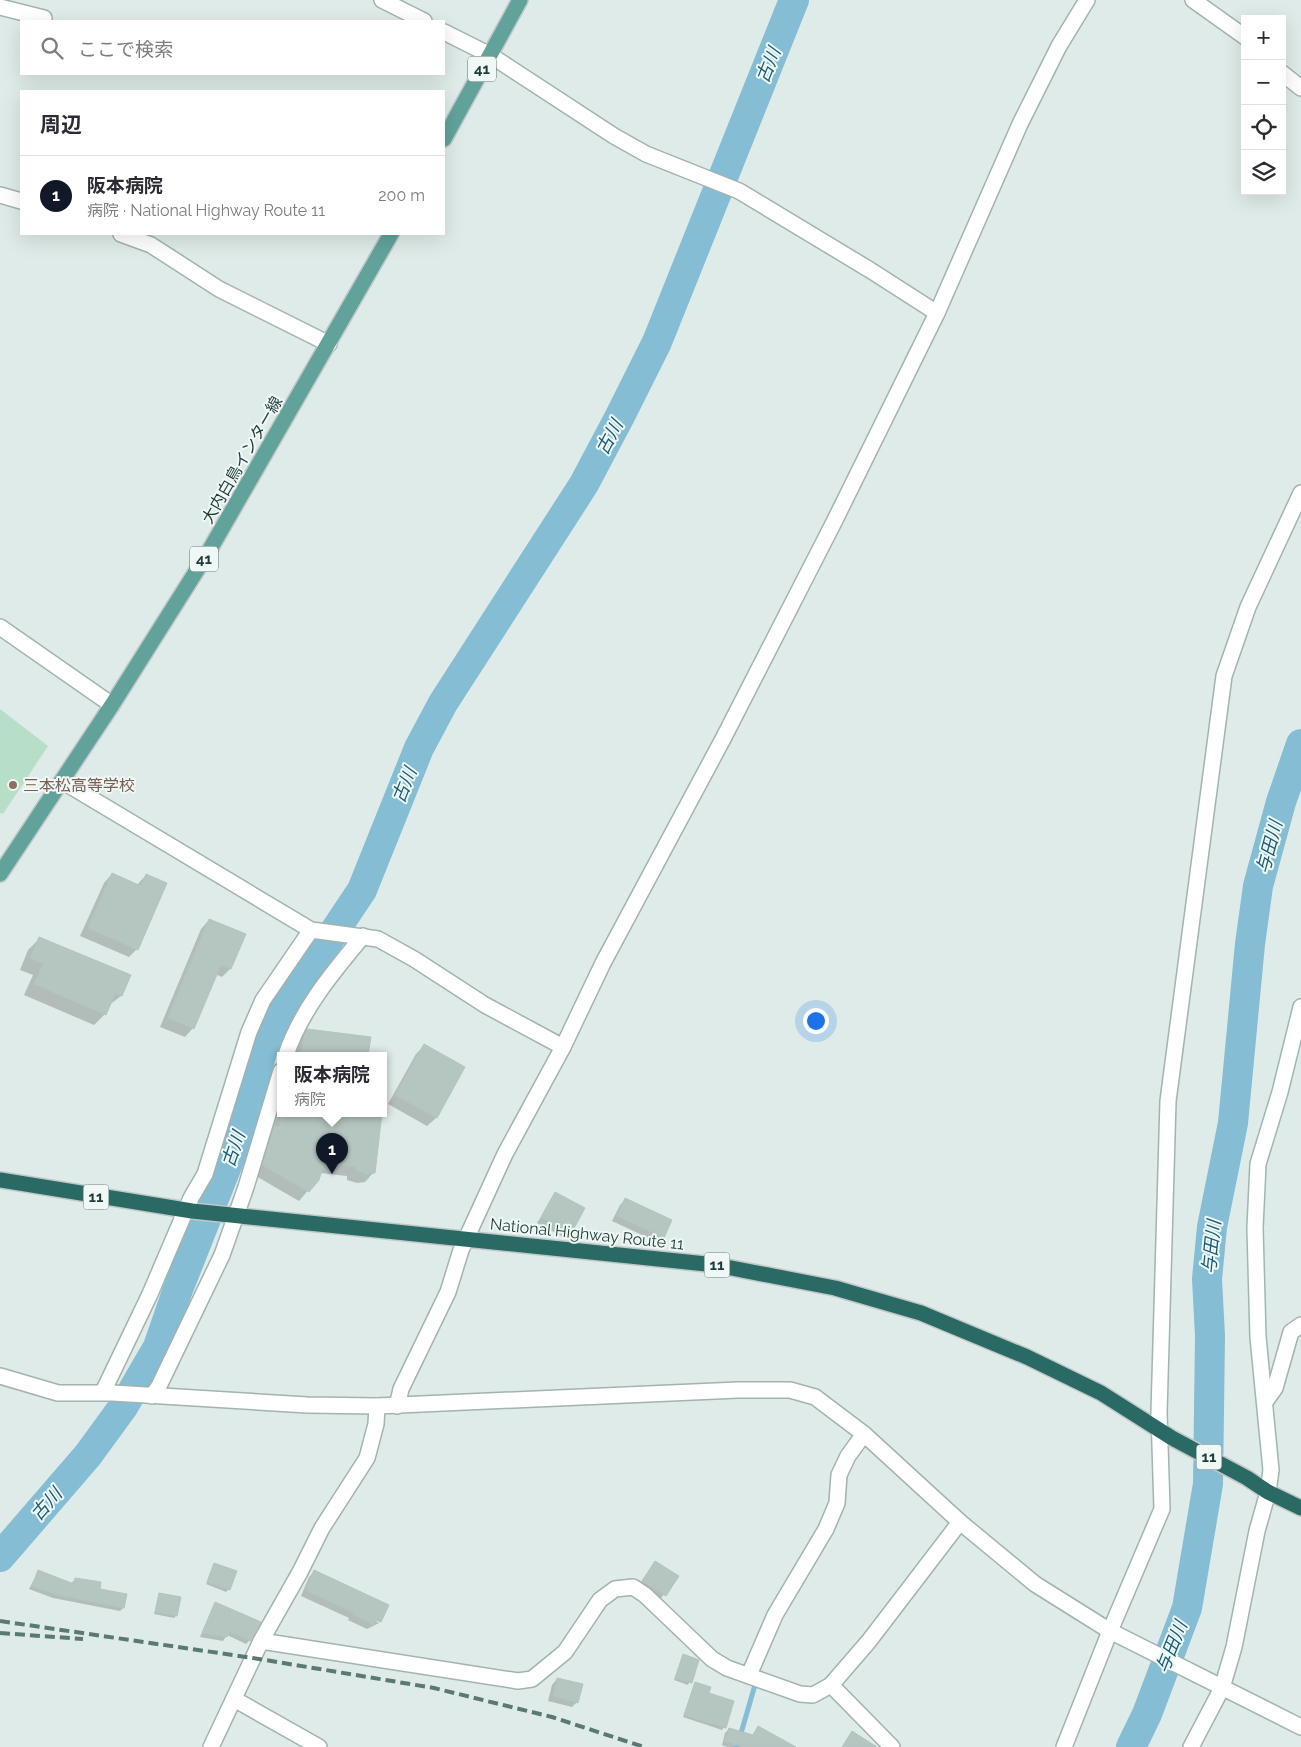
<!DOCTYPE html>
<html lang="ja">
<head>
<meta charset="utf-8">
<style>
	:root { --surface:#fff; --page:#f7f7f7; --text:#2b2b33; --muted:#7c7c81; --line:#e1e1e2; --accent:#111827 }
	body { margin:0; font-family:Raleway,"Noto Sans JP",sans-serif; background:var(--page); color:var(--text) }
	.controls { position:absolute; right:15px; top:15px; display:grid; overflow:hidden; border-radius:0px; box-shadow:0 5px 20px #0002 }
	.controls button { width:45px; height:45px; display:grid; place-items:center; padding:0; border:0; border-bottom:1px solid var(--line); background:var(--surface); color:var(--text); font:25px sans-serif }
	.you { position:absolute; left:815px; top:1020px; width:18px; height:18px; margin:-12px; border:4px solid #fff; border-radius:50%; background:#1a73e8; box-shadow:0 0 0 8px #1a73e833 }
	.badge { display:grid; place-items:center; width:32px; height:32px; border-radius:50%; background:var(--accent); color:#fff; font-size:16px; font-weight:700 }
	.pin { position:absolute; translate:-50% -41px; filter:drop-shadow(0 1px 2px #0008) }
	.pin::after { content:''; position:absolute; top:26px; width:18px; height:15px; background:inherit; clip-path:polygon(0 0,100% 0,50% 100%) }
	.popup { position:absolute; left:277px; top:1052px; width:110px; height:65px; box-sizing:border-box; display:grid; place-content:center; border-radius:0px; background:var(--surface); filter:drop-shadow(0 1px 4px #0005); font-size:16px; white-space:nowrap; color:var(--muted) }
	.popup b { font-size:19px; color:var(--text) }
	.popup::after { content:''; position:absolute; left:50%; top:100%; margin-left:-10px; border:10px solid transparent; border-top-color:var(--surface) }
	.list { margin:0; padding:0; list-style:none }
	h2 { display:flex; justify-content:space-between; align-items:center; height:65px; margin:0; padding:0 20px; font-size:21px }
	h2 small { font-size:16px; font-weight:400; color:var(--muted) }
	.list li { display:grid; grid-template-columns:32px 1fr auto; gap:15px; align-items:center; box-sizing:border-box; height:80px; padding:0 20px; border-top:1px solid var(--line) }
	.list b { display:block; font-size:19px; white-space:nowrap }
	.list p { margin:0; font-size:16px; white-space:nowrap; color:var(--muted) }
	.list em { font-size:16px; font-style:normal; color:var(--muted) }
	.icon { flex:none; width:28px; height:28px; fill:none; stroke:currentColor; stroke-width:2; stroke-linecap:round; stroke-linejoin:round }
	.map { position:relative; flex:none; width:1301px; height:1747px; overflow:hidden }
	.search { position:absolute; background:var(--surface); box-shadow:0 5px 20px #0002; left:20px; top:20px; width:425px; height:55px; display:flex; align-items:center; gap:12px; box-sizing:border-box; padding:0 18px; border-radius:0px; color:var(--muted); font-size:19px }
	.panel { position:absolute; background:var(--surface); box-shadow:0 5px 20px #0002; left:20px; top:90px; width:425px; height:145px; border-radius:0px }
	.map>svg:first-child { display:block }
	.green { fill:#b7dec7 }
	.shadow { fill:#0003 }
	.lines { fill:none; stroke-linecap:round; stroke-linejoin:round }
	.stream { stroke:#84bdd4; stroke-width:5 }
	.river { stroke:#84bdd4; stroke-width:30 }
	.building { fill:#b5c6c1; stroke:#b2c5c0 }
	.street-casing { stroke:#a2b3b0; stroke-width:18 }
	.secondary-casing { stroke:#9db8b2; stroke-width:18 }
	.primary-casing { stroke:#c0c8c7; stroke-width:18 }
	.highway-casing { stroke:#c0c8c7; stroke-width:18 }
	.street { stroke:#fff; stroke-width:15 }
	.secondary { stroke:#fff; stroke-width:15 }
	.primary { stroke:#61a39b; stroke-width:15 }
	.highway { stroke:#2a6a65; stroke-width:15 }
	.rail { stroke:#5a7874; stroke-width:4; stroke-dasharray:10 5; stroke-linecap:butt }
	.education-dot { fill:#8d6e63; stroke:#f0f8f5; stroke-width:2 }
	.labels { text-anchor:middle; dominant-baseline:central; stroke-width:4; stroke-linejoin:round; paint-order:stroke }
	.shield { fill:#f0f8f5; stroke:#5e7471; stroke-width:1 }
	.shield-label { font-size:15px; font-weight:bold; fill:#1f3c38 }
	.street-label { font-size:16px; fill:#1f3c38; stroke:#f0f8f5 }
	.education-label { font-size:16px; fill:#785e54; stroke:#f0f8f5; text-anchor:start }
	.water-label { font-size:18px; font-style:italic; fill:#175d7b; stroke:#f0f8f5 }
</style>
</head>
<body>
<div class="map">
<svg width="1301" height="1747" viewBox="0 0 1301 1747">
	<rect width="100%" height="100%" fill="#dfebe8"/>
	<path class="green" d="M0 709 48 746 3 814 0 813Z"/>
	<g class="shadow">
		<path d="M112 874 137 885 146 875 137 949 129 957 80 936 104 883Z"/>
		<path d="M209 920 244 935 230 969 222 977 215 974 193 1028 185 1037 160 1027 201 929Z"/>
		<path d="M39 939 121 996 108 1006 105 1014 94 1025 24 995 33 975 20 970 28 950Z"/>
		<path d="M308 1030 369 1038 367 1055H294L298 1040Z"/>
		<path d="M424 1046 464 1068 436 1118 427 1126 388 1104 416 1054Z"/>
		<path d="M281 1094V1113H373L371 1133 374 1172 365 1182 357 1183 347 1180V1176L320 1173 318 1179 299 1201 254 1175 265 1137 272 1131 277 1097Z"/>
		<path d="M556 1193 570 1233 565 1238 537 1223Z"/>
		<path d="M626 1199 663 1237 657 1242 612 1221 620 1205Z"/>
		<path d="M656 1562 677 1577 659 1601 638 1586Z"/>
		<path d="M215 1565 229 1589 226 1592 206 1584Z"/>
		<path d="M38 1572 71 1584 75 1579 99 1590 123 1608 120 1611 53 1598 29 1589Z"/>
		<path d="M314 1572 388 1606 380 1622 370 1618 379 1623 367 1629 348 1620 349 1618 301 1596 309 1577Z"/>
		<path d="M160 1594 176 1616 174 1618 154 1614Z"/>
		<path d="M215 1604 250 1640 246 1644 227 1635 223 1641 200 1637Z"/>
		<path d="M684 1656 698 1661 688 1685 674 1680Z"/>
		<path d="M557 1679 577 1702 572 1707 548 1701 552 1685Z"/>
		<path d="M695 1684 724 1727 722 1730 683 1717Z"/>
		<path d="M758 1727 793 1747H727L722 1745 725 1733 729 1729 752 1736Z"/>
	</g>
	<g class="lines">
		<path class="stream" d="M737 1747 755 1685"/>
		<g class="river">
			<path d="M0 1557 88 1455 123 1407 158 1347 177 1292 238 1138 263 1048 290 998 362 890 419 748 443 703 584 484 620 416 657 342 794 0"/>
			<path d="M1131 1747 1147 1714 1187 1608 1208 1484 1210 1336 1207 1279 1212 1227 1233 1123 1250 944 1258 886 1281 802 1301 744"/>
		</g>
	</g>
	<g class="building">
		<path d="M112 873 141 886 146 874 167 883 138 950 88 928Z"/>
		<path d="M209 919 246 934 231 969 221 965 194 1029 168 1018Z"/>
		<path d="M39 937 131 975 122 996 115 994 106 1015 34 984 43 964 30 958Z"/>
		<path d="M307 1029 371 1037 368 1055H301L304 1036Z"/>
		<path d="M424 1044 465 1067 437 1118 395 1095Z"/>
		<path d="M281 1113H382L375 1173 367 1174 355 1170 356 1167 324 1163 319 1180 309 1192 262 1165 274 1126 279 1127Z"/>
		<path d="M555 1192 585 1208 571 1234 541 1217Z"/>
		<path d="M625 1198 672 1220 664 1238 617 1216Z"/>
		<path d="M655 1561 679 1576 666 1596 642 1581Z"/>
		<path d="M214 1563 237 1571 230 1590 207 1582Z"/>
		<path d="M38 1570 74 1584 75 1578 101 1582 100 1589 127 1594 124 1608 57 1595 32 1586Z"/>
		<path d="M314 1570 389 1605 381 1622 376 1620 373 1625 353 1614 354 1613 305 1590Z"/>
		<path d="M159 1593 181 1597 177 1616 155 1612Z"/>
		<path d="M215 1602 261 1622 251 1641 230 1632 227 1637 202 1633Z"/>
		<path d="M683 1654 699 1660 692 1683 675 1678Z"/>
		<path d="M557 1678 583 1684 578 1703 553 1696Z"/>
		<path d="M695 1682 711 1687 709 1693 734 1701 726 1728 684 1715Z"/>
		<path d="M758 1726 796 1747H744L724 1741 729 1728 753 1735Z"/>
		<path d="M852 1731 877 1747H842Z"/>
	</g>
	<g class="lines">
		<g class="street-casing">
			<g id="street">
				<path d="M382 0 424 21"/>
				<path d="M1193 0 1245 37"/>
				<path d="M0 7 44 18"/>
				<path d="M444 32 490 55 614 136 646 154 739 191 870 270 937 313"/>
				<path d="M1282 73 1301 88"/>
				<path d="M0 195 21 201"/>
				<path d="M121 234 151 245 219 289 329 344"/>
				<path d="M0 627 112 705"/>
				<path d="M62 781 311 930 378 939 414 959 485 1005 563 1047"/>
				<path d="M286 1055C301 1010 333 972 363 936"/>
				<path d="M0 1376 58 1393H113L307 1405 377 1406 738 1390H790L815 1397 864 1434 960 1522 1035 1584 1110 1631 1301 1727"/>
				<path d="M103 1392 150 1294 191 1198 205 1174 249 1032 263 1000 311 930"/>
				<path d="M152 1396 159 1386 222 1255 246 1187 281 1071"/>
				<path d="M1265 1402 1275 1388 1291 1332 1301 1325"/>
				<path d="M397 1406 401 1389 448 1292 461 1250 505 1154 563 1047 603 963 724 737 834 522 937 313 1020 124 1059 46 1087 0"/>
				<path d="M261 1641 518 1681 532 1679 565 1652 600 1600 615 1589 633 1587 645 1595 712 1659 727 1668 800 1694 813 1695 831 1685 869 1641 960 1522"/>
				<path d="M749 1675 775 1615 826 1529 837 1503 839 1475 848 1456 864 1434"/>
				<path d="M831 1685 892 1747"/>
				<path d="M234 1699 319 1747"/>
				<path d="M211 1747 261 1641 300 1572 322 1528 367 1458 376 1424 377 1406"/>
				<path d="M1064 1747 1110 1631 1162 1509 1159 1413 1168 1101 1224 676 1248 607 1301 493"/>
				<path d="M1191 1747 1222 1688 1234 1647 1257 1531 1268 1492"/>
			</g>
		</g>
		<g class="secondary-casing">
			<path id="secondary" d="M1268 1492 1271 1470 1258 1337 1255 1228 1258 1164 1280 1092 1301 1007"/>
		</g>
		<g class="primary-casing">
			<g id="primary">
				<path d="M444 139 520 0"/>
				<path d="M0 874 112 705 209 551 391 234"/>
			</g>
		</g>
		<g class="highway-casing">
			<path id="highway" d="M0 1180 192 1211 716 1265 835 1288 921 1313 1027 1357 1101 1393 1172 1438 1247 1478 1268 1492 1301 1508"/>
		</g>
		<use href="#street" class="street"/>
		<use href="#secondary" class="secondary"/>
		<use href="#primary" class="primary"/>
		<use href="#highway" class="highway"/>
		<g class="rail">
			<path d="M0 1621 253 1658 434 1688 552 1717 644 1747"/>
			<path d="M0 1633 83 1639"/>
		</g>
	</g>
	<circle class="education-dot" cx="13" cy="785" r="5"/>
	<g class="labels">
		<g class="shield">
			<rect x="468" y="56.5" width="28" height="25" rx="4"/>
			<rect x="190" y="546.5" width="28" height="25" rx="4"/>
			<rect x="83.5" y="1184.5" width="25" height="25" rx="4"/>
			<rect x="704.5" y="1252.5" width="25" height="25" rx="4"/>
			<rect x="1196.5" y="1444.5" width="25" height="25" rx="4"/>
		</g>
		<g class="shield-label">
			<text x="482" y="69">41</text>
			<text x="204" y="559">41</text>
			<text x="96" y="1197">11</text>
			<text x="717" y="1265">11</text>
			<text x="1209" y="1457">11</text>
		</g>
		<g class="street-label">
			<text transform="translate(242 460) rotate(-60)">大内白鳥インター線</text>
			<text transform="translate(587 1234) rotate(6)">National Highway Route 11</text>
		</g>
		<g class="education-label">
			<text x="23" y="785">三本松高等学校</text>
		</g>
		<g class="water-label">
			<text transform="translate(768 65) rotate(-68)">古川</text>
			<text transform="translate(609 437) rotate(-62)">古川</text>
			<text transform="translate(404 785) rotate(-68)">古川</text>
			<text transform="translate(1269 847) rotate(-75)">与田川</text>
			<text transform="translate(233 1149) rotate(-71)">古川</text>
			<text transform="translate(1211 1247) rotate(-84)">与田川</text>
			<text transform="translate(46 1504) rotate(-49)">古川</text>
			<text transform="translate(1171 1647) rotate(-68)">与田川</text>
		</g>
	</g>
</svg>
<div class="controls">
<button>+</button>
<button>−</button>
<button><svg class="icon" aria-label="locate" viewBox="0 0 24 24"><circle cx="12" cy="12" r="6"/><path d="M12 2v4M12 18v4M2 12h4M18 12h4"/></svg></button>
<button><svg class="icon" aria-label="layers" viewBox="0 0 24 24"><path d="M12 4l9 5-9 5-9-5zM3 14l9 5 9-5"/></svg></button>
</div>
<div class="you"></div>
<div class="pin badge" style="left:332px;top:1174px">1</div>
<div class="popup"><b>阪本病院</b>病院</div>
<div class="search"><svg class="icon" aria-label="search" viewBox="0 0 24 24"><circle cx="10" cy="10" r="6"/><path d="M15 15l6 6"/></svg>ここで検索</div>
<section class="panel">
<h2>周辺<small></small></h2>
<ul class="list">
<li><span class="badge">1</span><div><b>阪本病院</b><p>病院 · National Highway Route 11</p></div><em>200 m</em></li>
</ul>
</section>
</div>
</body>
</html>
